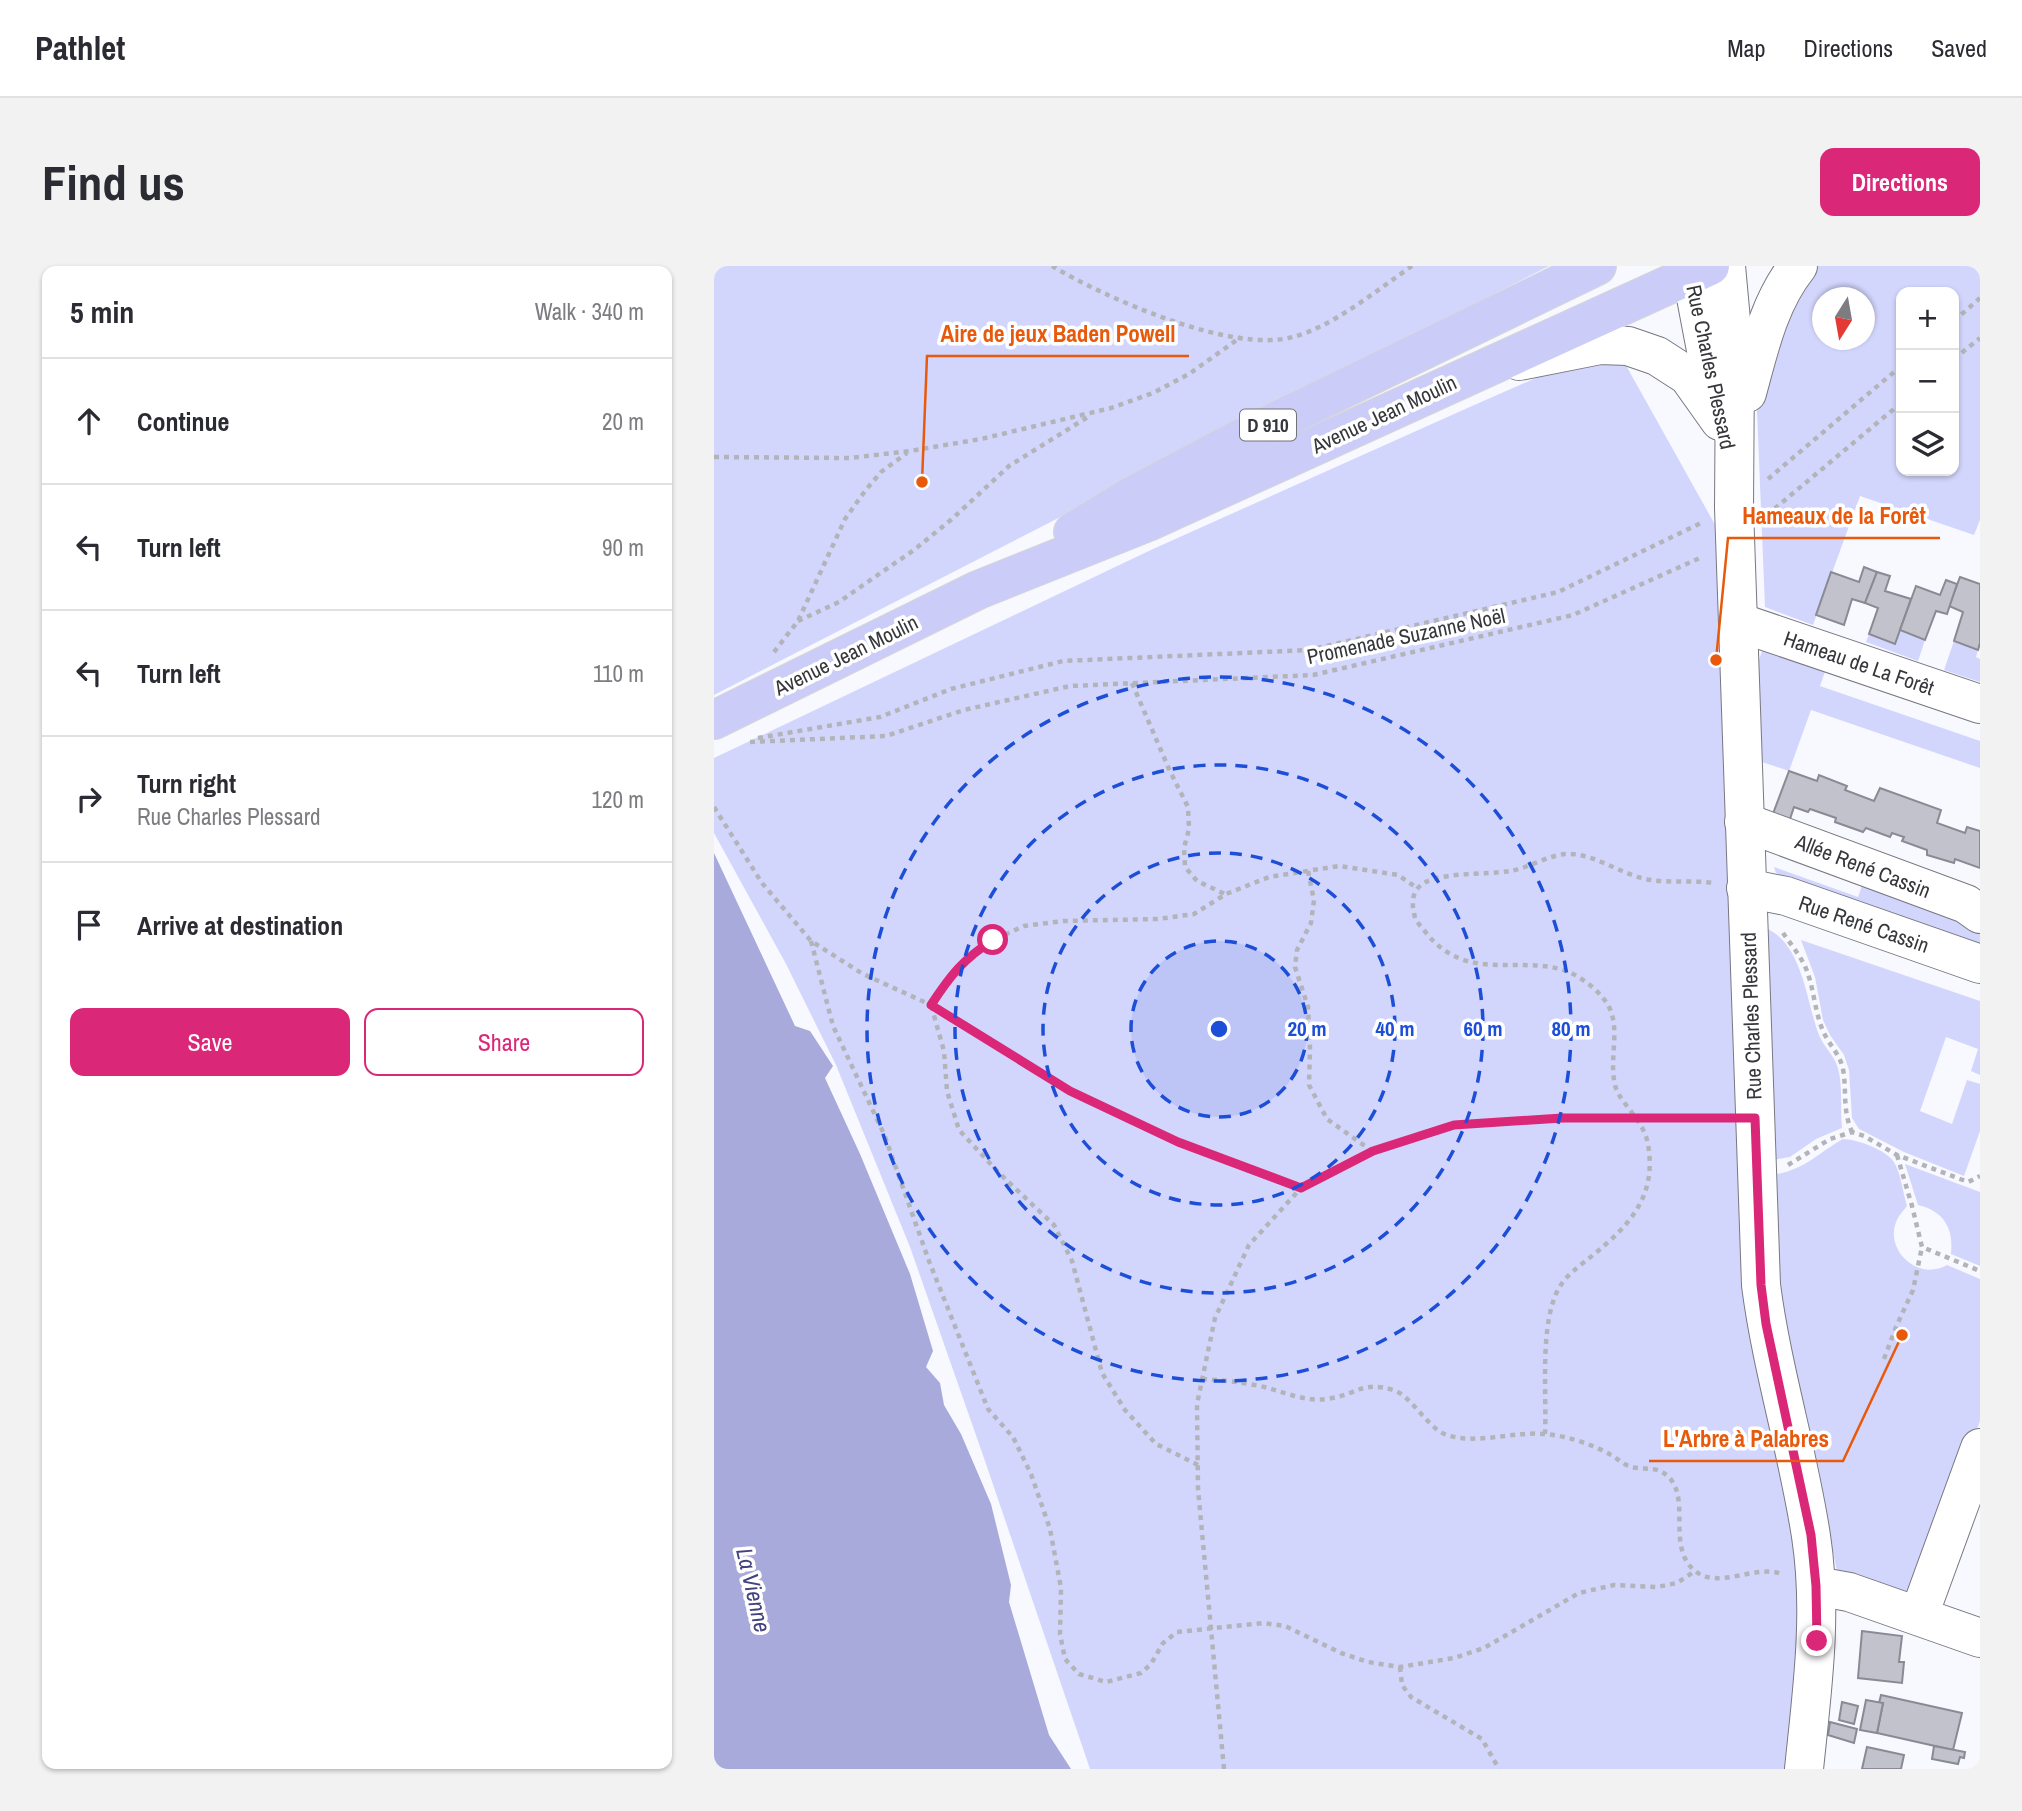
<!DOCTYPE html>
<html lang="en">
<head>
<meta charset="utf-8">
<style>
	:root { --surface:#fff; --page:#f2f2f3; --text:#2b2b33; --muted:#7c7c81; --line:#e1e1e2; --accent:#db2777 }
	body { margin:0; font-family:"Archivo Narrow",sans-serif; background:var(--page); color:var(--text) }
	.controls { position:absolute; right:21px; top:21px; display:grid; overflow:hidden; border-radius:14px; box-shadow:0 2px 5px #0004 }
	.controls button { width:63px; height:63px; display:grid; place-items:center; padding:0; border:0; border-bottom:2px solid var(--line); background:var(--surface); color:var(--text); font:35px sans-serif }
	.compass { position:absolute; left:1098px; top:21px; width:63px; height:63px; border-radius:50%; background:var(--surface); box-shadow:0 2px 5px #0004; rotate:191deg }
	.stop { position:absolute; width:21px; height:21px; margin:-16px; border:5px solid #db2777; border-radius:50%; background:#fff }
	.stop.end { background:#db2777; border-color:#fff; box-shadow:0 2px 7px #0008 }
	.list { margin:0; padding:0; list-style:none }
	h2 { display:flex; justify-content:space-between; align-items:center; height:91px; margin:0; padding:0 28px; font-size:30px }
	h2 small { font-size:23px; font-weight:400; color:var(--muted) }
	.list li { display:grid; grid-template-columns:46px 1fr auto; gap:21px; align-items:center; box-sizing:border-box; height:126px; padding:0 28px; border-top:2px solid var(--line) }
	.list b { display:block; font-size:26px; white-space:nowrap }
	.list p { margin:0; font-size:23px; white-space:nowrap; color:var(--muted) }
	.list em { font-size:23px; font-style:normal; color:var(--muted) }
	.actions { display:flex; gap:14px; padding:21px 28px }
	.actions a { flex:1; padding:16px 0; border:2px solid var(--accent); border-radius:14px; text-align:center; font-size:24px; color:var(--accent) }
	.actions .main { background:var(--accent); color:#fff }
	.icon { flex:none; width:38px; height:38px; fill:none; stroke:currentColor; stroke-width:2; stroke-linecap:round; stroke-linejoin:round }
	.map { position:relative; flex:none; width:1266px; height:1503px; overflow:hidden; border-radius:14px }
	header { display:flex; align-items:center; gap:42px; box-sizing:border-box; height:98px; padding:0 35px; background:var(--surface); border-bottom:2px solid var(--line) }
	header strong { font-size:33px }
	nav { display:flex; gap:38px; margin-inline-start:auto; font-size:24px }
	.intro { display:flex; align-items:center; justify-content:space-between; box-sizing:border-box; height:168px; padding:0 42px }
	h1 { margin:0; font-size:49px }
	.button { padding:18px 32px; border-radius:14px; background:var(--accent); color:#fff; font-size:24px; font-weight:700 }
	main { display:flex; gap:42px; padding:0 42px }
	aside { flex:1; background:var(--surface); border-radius:14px; box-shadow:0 2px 5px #0004 }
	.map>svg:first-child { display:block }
	.green { fill:#d3d6fc; fill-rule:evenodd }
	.water { fill:#a7aada }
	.building { fill:#c1c2cc; stroke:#898a93; stroke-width:2 }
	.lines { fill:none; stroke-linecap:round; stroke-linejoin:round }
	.minor-casing { stroke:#787881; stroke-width:40 }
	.major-casing { stroke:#d7d7d8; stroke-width:40 }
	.path { stroke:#b3b4ba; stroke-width:4.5; stroke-dasharray:5 5; stroke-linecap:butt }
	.minor { stroke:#fff; stroke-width:38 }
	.major { stroke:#cbccf8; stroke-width:38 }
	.route { stroke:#db2777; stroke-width:9 }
	.ring { fill:none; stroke:#1d4ed8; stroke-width:3.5; stroke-dasharray:12 9 }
	.labels { text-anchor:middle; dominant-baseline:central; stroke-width:7; stroke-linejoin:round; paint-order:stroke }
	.shield { fill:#fff; stroke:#727376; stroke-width:2 }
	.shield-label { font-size:19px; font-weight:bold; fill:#36373b }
	.street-label { font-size:21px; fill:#36373b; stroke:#fff }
	.water-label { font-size:23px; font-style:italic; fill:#43417e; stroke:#fff }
	.centre { fill:#1d4ed8; stroke:#fff; stroke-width:3.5 }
	.ring-label { font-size:21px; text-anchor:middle; font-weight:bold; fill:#1d4ed8; stroke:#fff; stroke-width:7; stroke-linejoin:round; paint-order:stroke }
	.leader { fill:none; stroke:#e8590c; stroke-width:2.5 }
	.callout-dot { fill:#e8590c; stroke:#fff; stroke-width:2.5 }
	.callout-label { font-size:23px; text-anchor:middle; font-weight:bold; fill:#e8590c; stroke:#fff; stroke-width:7; stroke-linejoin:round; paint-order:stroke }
</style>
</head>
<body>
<header>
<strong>Pathlet</strong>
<nav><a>Map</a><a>Directions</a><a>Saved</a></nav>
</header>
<div class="intro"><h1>Find us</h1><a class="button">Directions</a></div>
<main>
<aside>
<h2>5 min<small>Walk · 340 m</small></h2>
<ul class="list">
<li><svg class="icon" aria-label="ahead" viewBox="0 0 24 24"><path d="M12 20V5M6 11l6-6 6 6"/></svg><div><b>Continue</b></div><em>20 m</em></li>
<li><svg class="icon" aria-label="left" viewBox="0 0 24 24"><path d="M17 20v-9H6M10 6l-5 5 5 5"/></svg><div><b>Turn left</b></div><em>90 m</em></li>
<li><svg class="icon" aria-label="left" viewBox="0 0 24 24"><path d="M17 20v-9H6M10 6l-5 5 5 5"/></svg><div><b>Turn left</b></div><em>110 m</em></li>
<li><svg class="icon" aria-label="right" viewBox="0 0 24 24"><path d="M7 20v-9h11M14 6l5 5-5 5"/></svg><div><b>Turn right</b><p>Rue Charles Plessard</p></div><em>120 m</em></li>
<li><svg class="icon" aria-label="arrive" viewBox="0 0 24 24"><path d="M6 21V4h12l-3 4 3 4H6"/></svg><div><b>Arrive at destination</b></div></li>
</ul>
<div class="actions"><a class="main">Save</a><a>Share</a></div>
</aside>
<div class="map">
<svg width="1266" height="1503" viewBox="0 0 1266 1503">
	<rect width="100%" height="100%" fill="#f8f8ff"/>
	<g class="green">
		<path d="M0 0H835L0 429Z"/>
		<path d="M1104 0H1266V254L1260 269 1146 230 1099 359 1051 341 1043 145 1067 62 1094 10ZM1187 26H1240V205H1187ZM1108 32H1150V74H1108Z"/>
		<path d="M909 94 1004 264 1012 424 1092 1320 1073 1503H376L271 1195 196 981 122 799 72 698 0 567V492L439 283 758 140 847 101Z"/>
		<path d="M1186 364 1211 374 1204 395 1152 376 1155 368 1181 377Z"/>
		<path d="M1240 375 1264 384 1262 391 1266 393V416L1230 404Z"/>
		<path d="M1060 383 1113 400 1106 420 1266 475V502L1097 444 1075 505 1045 495 1044 397 1048 385Z"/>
		<path d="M1060 601 1144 631 1151 611 1266 664V678L1062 607Z"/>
		<path d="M1049 661C1089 675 1092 736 1105 769 1110 781 1120 789 1124 802 1129 820 1126 843 1128 862L1102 873 1076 891 1058 894Z"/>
		<path d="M1087 674 1266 735V809L1257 805 1264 783 1232 771 1206 845 1238 858 1253 814 1266 818V865L1250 910 1190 886 1145 863 1138 852 1135 804 1130 789 1116 769 1109 754 1101 711Z"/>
		<path d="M1129 873C1143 873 1172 884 1180 896 1187 908 1189 927 1193 940 1190 944 1185 949 1183 954 1169 983 1204 1016 1233 999L1266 1013V1155L1202 1334 1123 1305 1069 1053 1057 909C1090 905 1102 888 1129 873Z"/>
		<path d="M1191 898 1266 926V1000L1237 988C1240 963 1230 945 1204 939Z"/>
	</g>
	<path class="water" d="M0 587 81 760 96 765 119 800 111 812 146 888 196 1008 219 1085 212 1101 226 1117 230 1139 247 1168 277 1238 297 1319 295 1336 335 1469 357 1503H0Z"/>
	<g class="building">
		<path d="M1150 301 1163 306 1151 337 1138 333 1130 359 1102 349 1117 306 1145 316Z"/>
		<path d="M1163 306 1176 310 1171 325 1197 333 1181 378 1155 368 1164 342 1151 337Z"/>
		<path d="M1246 311 1266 318V377L1264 384 1240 375 1249 346 1235 340Z"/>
		<path d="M1232 314 1243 318 1233 348 1222 345 1211 374 1186 364 1202 320 1226 329Z"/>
		<path d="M1075 505 1103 515 1105 509 1133 520 1131 524 1160 535 1166 522 1227 544 1223 557 1251 567 1253 561 1266 565V602L1241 593 1240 597 1213 589V584L1188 575 1190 571 1178 567 1176 571 1152 562 1149 566 1121 556 1122 552 1096 543 1094 546 1080 541 1074 559 1057 553Z"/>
		<path d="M1148 1365 1188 1370 1185 1396H1190L1188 1417 1144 1412Z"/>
		<path d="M1167 1429 1248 1447 1239 1484 1163 1467 1169 1437H1165Z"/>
		<path d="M1152 1434 1169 1437 1163 1467 1146 1464Z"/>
		<path d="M1128 1436 1144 1440 1140 1458 1125 1454Z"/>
		<path d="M1116 1456 1143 1463 1140 1477 1114 1469Z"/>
		<path d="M1220 1480 1251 1486 1250 1492 1246 1491 1244 1498 1218 1493Z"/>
		<path d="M1153 1481 1190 1489 1187 1503H1148Z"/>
	</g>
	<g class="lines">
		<g class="minor-casing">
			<g id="minor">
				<path d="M976 0 1003 142"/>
				<path d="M1012 0 1021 98 1020 242 1047 1019C1058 1104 1084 1185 1097 1270 1109 1348 1098 1425 1090 1503"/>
				<path d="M805 95 886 79 914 80 943 90 974 110 1006 155"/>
				<path d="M1033 127C1045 83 1055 36 1084 0"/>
				<path d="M1024 356 1266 438"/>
				<path d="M1030 556 1252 638 1266 648"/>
				<path d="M1032 622 1072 630 1266 698"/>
				<path d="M1102 1320 1135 1326 1266 1372"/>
				<path d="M1205 1349 1266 1182"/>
			</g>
		</g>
		<g class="major-casing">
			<g id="major">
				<path d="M359 266 418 230 526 173 883 0"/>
				<path d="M0 454 264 324 434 256 996 0"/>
			</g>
		</g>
		<g class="path">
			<path d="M338 0C392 32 517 88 579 71 620 60 663 24 698 0"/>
			<path d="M1240 55 1266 32"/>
			<path d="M1240 93 1266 72"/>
			<path d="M0 191 136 192 196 185 267 173 397 142 439 127 475 108 527 71"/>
			<path d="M1054 213 1187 100"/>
			<path d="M1053 249 1187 137"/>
			<path d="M84 355 125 336 155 315 200 284 238 253 295 200 377 149"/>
			<path d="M60 386 84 355 131 253 151 225 167 206 193 187"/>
			<path d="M418 417 455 503 474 541 475 563 470 582 471 601 483 615 511 628"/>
			<path d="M44 472 166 451 237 423 349 395 595 384 844 326 989 256"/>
			<path d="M36 476 172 470 250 444 356 420 599 409 859 349 988 291"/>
			<path d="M0 541 48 617 97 675 149 708 217 739 356 825 464 876 587 922"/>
			<path d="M594 605 600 634 597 657 583 684 581 701 594 741 596 782 595 819 613 853 658 885"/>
			<path d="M1069 667C1076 677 1084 687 1090 698 1100 719 1100 744 1109 765 1115 779 1126 788 1129 803 1133 826 1128 843 1138 866"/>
			<path d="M97 675 119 760 170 868 215 995 274 1143 299 1171 317 1208 336 1263 347 1322 346 1368 351 1393 365 1408 392 1416 427 1407 437 1398 449 1377 463 1366 549 1357 571 1360 627 1387 654 1396 686 1401 740 1392 770 1382 865 1327 900 1319 943 1321 963 1317 981 1305"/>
			<path d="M1183 889 1198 940 1208 981 1266 1005"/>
			<path d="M1074 899 1116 873 1138 866 1150 870 1183 889 1254 916 1266 910"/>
			<path d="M1170 1093 1182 1061 1199 1024 1208 981"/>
			<path d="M488 1113C507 1114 526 1116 546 1120 570 1125 592 1138 618 1132 645 1127 649 1115 679 1124 699 1130 714 1165 736 1170 767 1178 800 1165 831 1168 853 1170 878 1178 897 1189 903 1192 908 1198 915 1200 924 1204 937 1201 946 1205 983 1223 949 1279 981 1305 1005 1324 1041 1298 1068 1308"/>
			<path d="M831 1168C833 1128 825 1057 845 1022 853 1008 867 999 879 989 916 959 943 930 934 878 929 852 905 837 901 819 894 790 910 756 889 732 879 720 862 707 846 703 799 691 752 715 713 668 708 661 701 656 700 647 698 638 698 629 704 622 717 605 774 609 796 605 814 602 833 590 851 588 880 586 908 610 937 614 957 617 979 614 1000 617"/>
			<path d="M484 1199 442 1178 411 1144 388 1107 358 995 340 959 285 907 245 864 233 825 230 785 217 739 234 714 256 689 279 674 310 660 349 655 444 653 480 648 512 628 555 611 625 600 684 609 703 622"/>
			<path d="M686 1401 688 1419 697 1431 768 1473 785 1503"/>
			<path d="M510 1503 484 1223 483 1138 501 1052 535 979 587 922 658 885 740 859 848 852H1008"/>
		</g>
		<use href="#minor" class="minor"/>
		<use href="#major" class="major"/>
	</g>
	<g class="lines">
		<path class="route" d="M279 674C249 693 236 710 217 739L356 825 464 876 587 922 659 885 740 859 848 852H1041L1047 1019 1052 1058 1097 1269 1102 1320 1103 1375"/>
	</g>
	<circle cx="505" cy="763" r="88" fill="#1d4ed8" fill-opacity=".12"/>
	<g class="ring">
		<circle cx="505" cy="763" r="88"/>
		<circle cx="505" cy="763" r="176"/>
		<circle cx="505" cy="763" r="264"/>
		<circle cx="505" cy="763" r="352"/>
	</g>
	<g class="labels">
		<rect class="shield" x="526" y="143.5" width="56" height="31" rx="5"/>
		<g class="shield-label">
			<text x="554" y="159">D 910</text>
		</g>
		<g class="street-label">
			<text transform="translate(997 101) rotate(78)">Rue Charles Plessard</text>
			<text transform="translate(670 148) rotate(-25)">Avenue Jean Moulin</text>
			<text transform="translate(692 370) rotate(-12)">Promenade Suzanne Noël</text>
			<text transform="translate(132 389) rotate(-26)">Avenue Jean Moulin</text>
			<text transform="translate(1145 397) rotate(19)">Hameau de La Forêt</text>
			<text transform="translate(1149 600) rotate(21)">Allée René Cassin</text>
			<text transform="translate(1150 658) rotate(19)">Rue René Cassin</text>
			<text transform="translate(1037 750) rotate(-92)">Rue Charles Plessard</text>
		</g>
		<g class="water-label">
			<text transform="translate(40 1324) rotate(77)">La Vienne</text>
		</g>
	</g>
	<circle cx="505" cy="763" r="10" class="centre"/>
	<g class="ring-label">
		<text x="593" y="770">20 m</text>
		<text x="681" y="770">40 m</text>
		<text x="769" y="770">60 m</text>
		<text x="857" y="770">80 m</text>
	</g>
	<path class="leader" d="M208 216L213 90H475M1002 394L1014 272H1226M1188 1069L1129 1195H935"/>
	<g class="callout-dot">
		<circle cx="208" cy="216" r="7"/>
		<circle cx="1002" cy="394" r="7"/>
		<circle cx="1188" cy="1069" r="7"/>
	</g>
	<g class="callout-label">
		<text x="344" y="76">Aire de jeux Baden Powell</text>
		<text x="1120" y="258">Hameaux de la Forêt</text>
		<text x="1032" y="1181">L'Arbre à Palabres</text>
	</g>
</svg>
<div class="controls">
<button>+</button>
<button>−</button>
<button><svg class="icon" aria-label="layers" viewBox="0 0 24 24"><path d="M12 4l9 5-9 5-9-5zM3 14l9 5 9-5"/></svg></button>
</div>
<svg class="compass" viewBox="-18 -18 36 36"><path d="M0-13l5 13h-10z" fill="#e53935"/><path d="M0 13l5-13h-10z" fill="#7c7c81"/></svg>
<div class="stop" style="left:279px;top:674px"></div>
<div class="stop end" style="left:1103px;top:1375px"></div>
</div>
</main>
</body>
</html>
